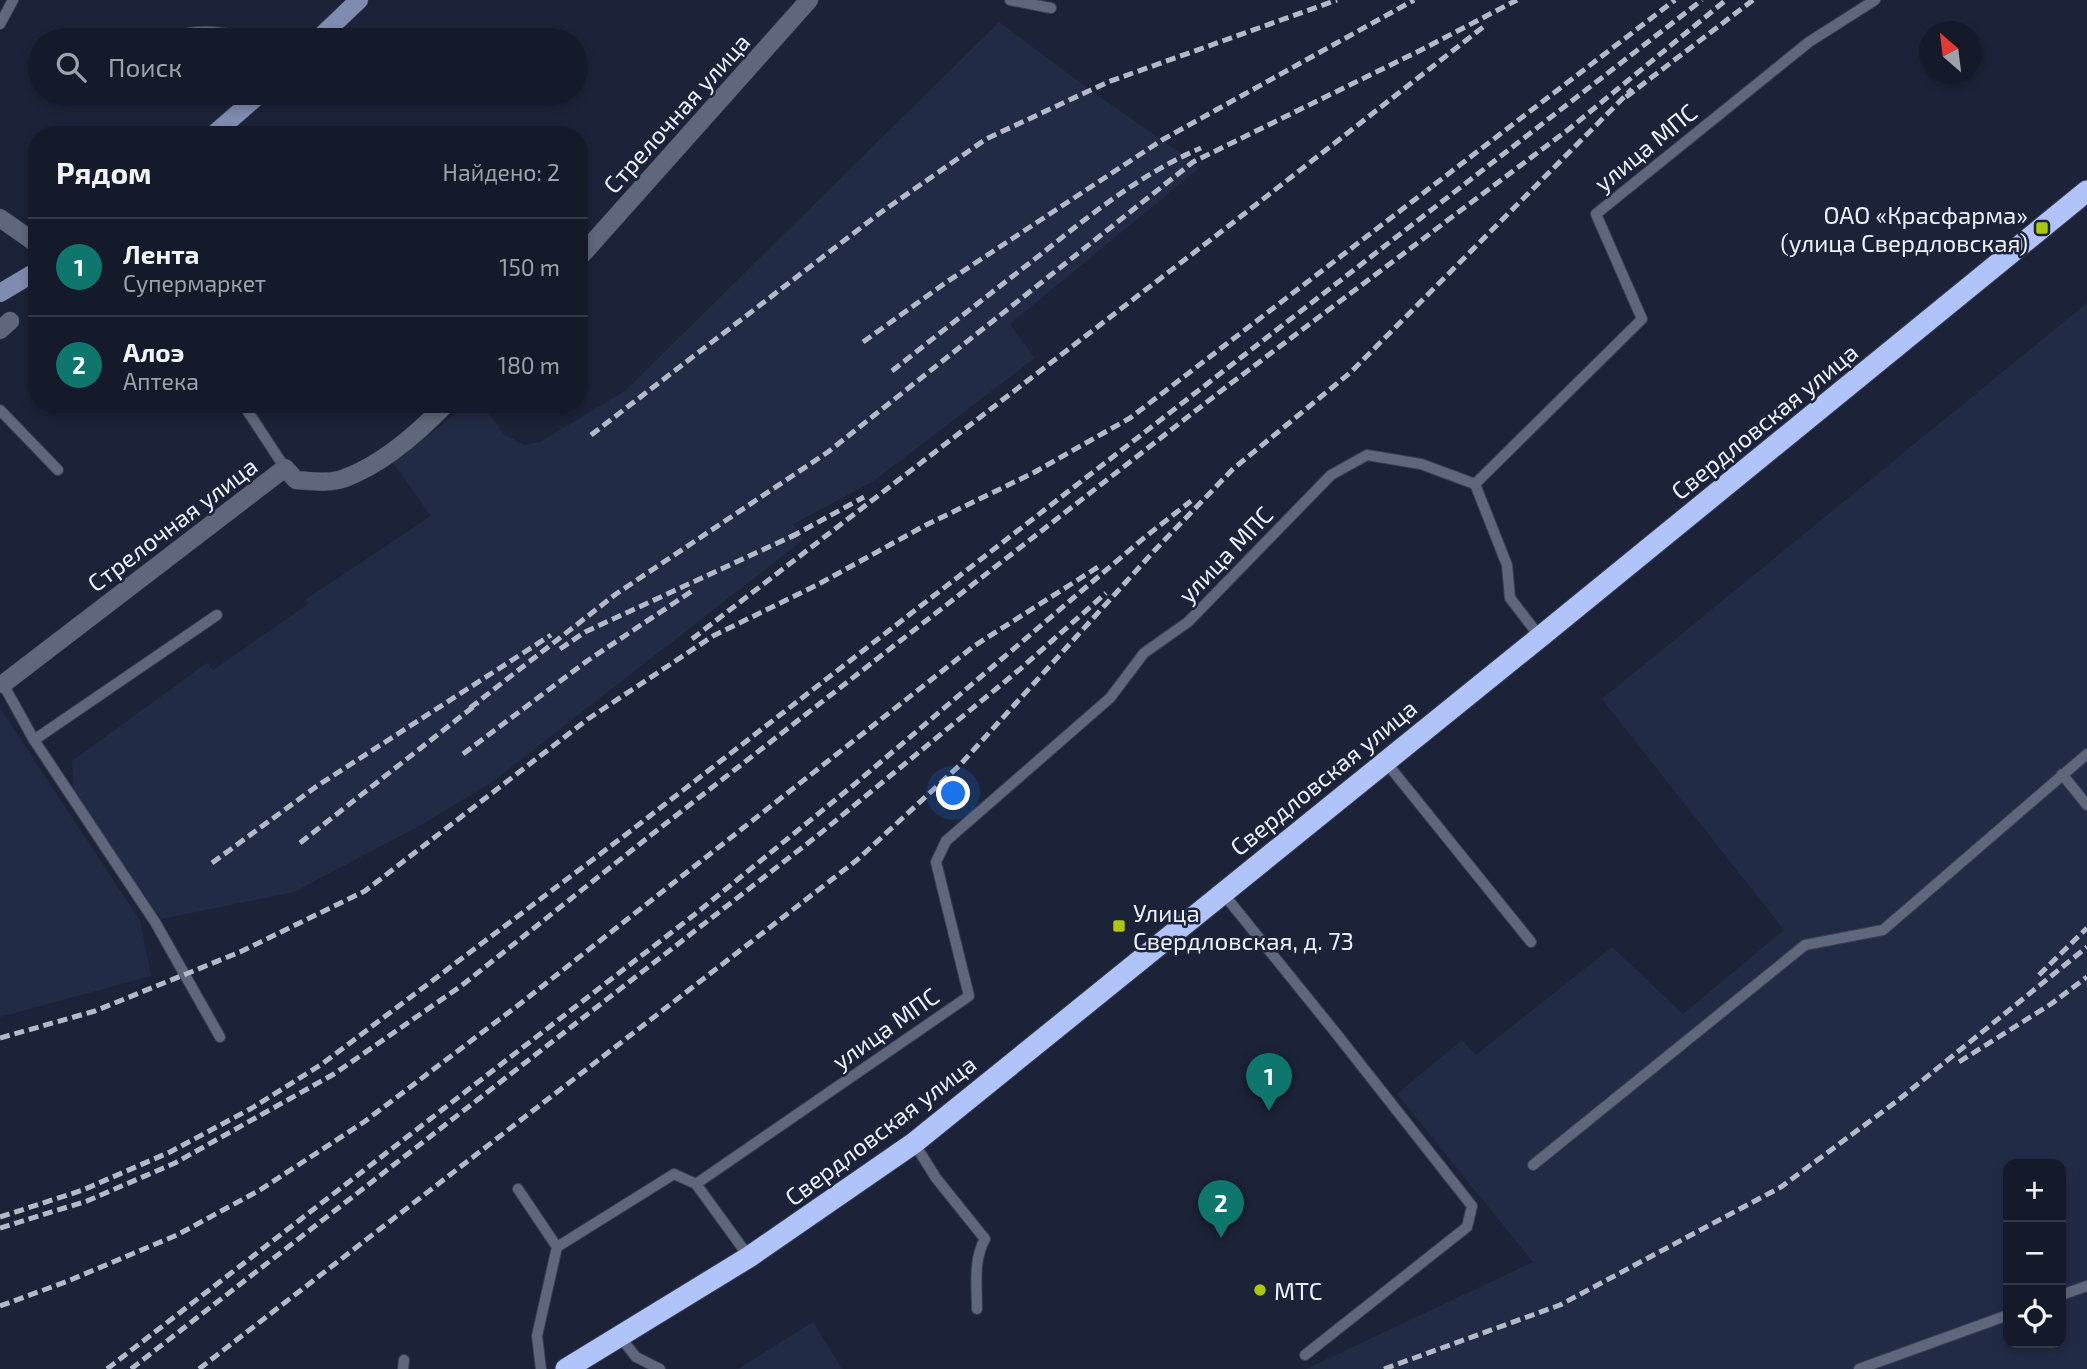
<!DOCTYPE html>
<html lang="ru">
<head>
<meta charset="utf-8">
<style>
	:root { --surface:#151a2a; --page:#222736; --text:#f1f3f6; --muted:#9da1a8; --line:#343847; --accent:#0f766e }
	body { margin:0; font-family:"Exo 2",sans-serif; background:var(--page); color:var(--text) }
	.controls { position:absolute; right:21px; bottom:21px; display:grid; overflow:hidden; border-radius:14px; box-shadow:0 4px 10px #0003 }
	.controls button { width:63px; height:63px; display:grid; place-items:center; padding:0; border:0; border-bottom:2px solid var(--line); background:var(--surface); color:var(--text); font:35px sans-serif }
	.compass { position:absolute; left:1919px; top:21px; width:63px; height:63px; border-radius:50%; background:var(--surface); box-shadow:0 4px 10px #0003; rotate:332deg }
	.you { position:absolute; left:954px; top:794px; width:24px; height:24px; margin:-18px; border:5px solid #fff; border-radius:50%; background:#1a73e8; box-shadow:0 0 0 10px #1a73e833 }
	.badge { display:grid; place-items:center; width:46px; height:46px; border-radius:50%; background:var(--accent); color:#fff; font-size:23px; font-weight:700 }
	.pin { position:absolute; translate:-50% -58px; filter:drop-shadow(0 2px 4px #0008) }
	.pin::after { content:''; position:absolute; top:37px; width:24px; height:21px; background:inherit; clip-path:polygon(0 0,100% 0,50% 100%) }
	.list { margin:0; padding:0; list-style:none }
	h2 { display:flex; justify-content:space-between; align-items:center; height:91px; margin:0; padding:0 28px; font-size:30px }
	h2 small { font-size:23px; font-weight:400; color:var(--muted) }
	.list li { display:grid; grid-template-columns:46px 1fr auto; gap:21px; align-items:center; box-sizing:border-box; height:98px; padding:0 28px; border-top:2px solid var(--line) }
	.list b { display:block; font-size:26px; white-space:nowrap }
	.list p { margin:0; font-size:23px; white-space:nowrap; color:var(--muted) }
	.list em { font-size:23px; font-style:normal; color:var(--muted) }
	.icon { flex:none; width:38px; height:38px; fill:none; stroke:currentColor; stroke-width:2; stroke-linecap:round; stroke-linejoin:round }
	.map { position:relative; flex:none; width:2087px; height:1369px; overflow:hidden }
	.search { position:absolute; background:var(--surface); box-shadow:0 4px 10px #0003; left:28px; top:28px; width:560px; height:77px; display:flex; align-items:center; gap:18px; box-sizing:border-box; padding:0 24px; border-radius:38px; color:var(--muted); font-size:26px }
	.panel { position:absolute; background:var(--surface); box-shadow:0 4px 10px #0003; left:28px; top:126px; width:560px; height:287px; border-radius:28px }
	.map>svg:first-child { display:block }
	.built { fill:#222b46; fill-rule:evenodd }
	.lines { fill:none; stroke-linecap:round; stroke-linejoin:round }
	.lane-casing { stroke:#394054; stroke-width:12 }
	.street-casing { stroke:#394054; stroke-width:19 }
	.secondary-casing { stroke:#394054; stroke-width:19 }
	.highway-casing { stroke:#394054; stroke-width:23 }
	.lane { stroke:#5e677c; stroke-width:10 }
	.street { stroke:#5e677c; stroke-width:18 }
	.secondary { stroke:#7f8caf; stroke-width:18 }
	.highway { stroke:#b0c4fa; stroke-width:21 }
	.rail { stroke:#b4b9c8; stroke-width:5; stroke-dasharray:10 5; stroke-linecap:butt }
	.poi-dot { fill:#adc610; stroke:#1c2338; stroke-width:2.5 }
	.labels { text-anchor:middle; dominant-baseline:central; stroke-width:5; stroke-linejoin:round; paint-order:stroke }
	.street-label { font-size:24px; fill:#edf1fd; stroke:#1c2338 }
	.poi-label { font-size:24px; fill:#edf1fd; stroke:#1c2338; text-anchor:start }
</style>
</head>
<body>
<div class="map">
<svg width="2087" height="1369" viewBox="0 0 2087 1369">
	<rect width="100%" height="100%" fill="#1c2338"/>
	<g class="built">
		<path d="M999 22 1090 90 1193 162 1198 169 1010 324 1035 358 872 482 793 524 803 540 492 782 421 825 294 892 161 919 74 791 72 761 207 663 213 670 308 604 306 599 431 516 393 463 468 404H482L504 434 524 445 540 442 625 391Z"/>
		<path d="M2087 303V1369H1306L1533 1262 1397 1094 1462 1040 1476 1055 1612 947 1683 1014 1784 930 1602 699ZM2008 1164H2061V1343H2008Z"/>
		<path d="M0 708 140 921 151 976 0 1017Z"/>
		<path d="M813 1322 842 1369H738Z"/>
	</g>
	<g class="lines">
		<g class="lane-casing">
			<g id="lane">
				<path d="M1010 0 1051 8"/>
				<path d="M0 24 13 0"/>
				<path d="M183 40 189 33C212 30 227 33 248 40"/>
				<path d="M243 404 285 468"/>
				<path d="M0 410 58 470"/>
				<path d="M1475 484 1507 565 1510 598 1540 637"/>
				<path d="M3 684 34 740 155 922 220 1037"/>
				<path d="M34 740 217 615"/>
				<path d="M1385 761 1531 942"/>
				<path d="M2062 774 2087 805"/>
				<path d="M1222 892 1335 1032 1472 1206 1467 1227 1305 1355"/>
				<path d="M914 1143 936 1178 985 1239C973 1260 977 1286 977 1309"/>
				<path d="M1533 1165 1805 945 1883 930 2087 754"/>
				<path d="M518 1189 557 1247 537 1336 541 1369"/>
				<path d="M557 1247 674 1174 696 1184"/>
				<path d="M749 1257 696 1184 969 996 936 862 946 841 1110 698 1144 653 1188 622 1331 475 1367 455 1421 464 1475 484 1642 319 1596 214 1809 42 1875 0"/>
				<path d="M2061 1295 2087 1286"/>
				<path d="M620 1337 636 1357 660 1369"/>
				<path d="M403 1369 404 1360"/>
				<path d="M1859 1369 2008 1315"/>
			</g>
		</g>
		<g class="street-casing">
			<g id="street">
				<path d="M0 218 37 244"/>
				<path d="M579 258 809 0"/>
				<path d="M0 330 10 321"/>
				<path d="M3 684 285 468 296 480C311 481 330 484 345 478 383 464 418 433 446 404"/>
			</g>
		</g>
		<g class="secondary-casing">
			<g id="secondary">
				<path d="M317 40 359 0"/>
				<path d="M213 135 261 93"/>
				<path d="M0 293 37 271"/>
			</g>
		</g>
		<g class="highway-casing">
			<path id="highway" d="M566 1369 749 1257 914 1143 1540 637 2087 191"/>
		</g>
		<use href="#lane" class="lane"/>
		<use href="#street" class="street"/>
		<use href="#secondary" class="secondary"/>
		<use href="#highway" class="highway"/>
		<g class="rail">
			<path d="M1626 97 1753 0"/>
			<path d="M863 342 948 281 1162 140 1414 0"/>
			<path d="M892 371C941 332 991 293 1040 255 1090 215 1142 173 1201 148"/>
			<path d="M591 435 880 213 986 139 1108 82 1337 0"/>
			<path d="M791 537 864 497"/>
			<path d="M692 639 1235 221 1487 24"/>
			<path d="M560 649 585 632 799 533"/>
			<path d="M470 708 616 594 828 452 1193 162 1421 50 1517 0"/>
			<path d="M463 754 587 661 692 591"/>
			<path d="M300 843 478 703"/>
			<path d="M212 863 317 786 551 635"/>
			<path d="M2039 975 2087 928"/>
			<path d="M0 1038 95 1011 240 952 365 891 588 719 713 636 817 585 926 525 1033 473 1130 418 1675 0"/>
			<path d="M1959 1062 2051 1004 2087 977"/>
			<path d="M0 1217 83 1190 170 1152 252 1108 322 1064 624 836 1702 0"/>
			<path d="M0 1228 87 1201 175 1163 334 1074 461 986 651 835 1230 384 1569 129 1726 0"/>
			<path d="M0 1306 68 1281 177 1235 260 1190 364 1122 521 1003 974 646 1098 567"/>
			<path d="M107 1369 694 915 856 783 1145 537 1191 501"/>
			<path d="M131 1369 817 836 1019 670 1106 593"/>
			<path d="M199 1369 857 860 959 766 1155 550 1233 469 1351 372 1632 89"/>
			<path d="M1384 1369 1560 1305 1781 1187 1897 1101 2087 947"/>
		</g>
	</g>
	<g class="poi-dot">
		<rect x="2035" y="221" width="14" height="14" rx="3.5"/>
		<rect x="1112" y="919" width="14" height="14" rx="3.5"/>
		<circle cx="1260" cy="1290" r="7"/>
	</g>
	<g class="labels">
		<g class="street-label">
			<text transform="translate(676 113) rotate(-48)">Стрелочная улица</text>
			<text transform="translate(1645 147) rotate(-39)">улица МПС</text>
			<text transform="translate(1764 421) rotate(-39)">Свердловская улица</text>
			<text transform="translate(172 524) rotate(-37)">Стрелочная улица</text>
			<text transform="translate(1225 554) rotate(-46)">улица МПС</text>
			<text transform="translate(1323 777) rotate(-39)">Свердловская улица</text>
			<text transform="translate(885 1028) rotate(-35)">улица МПС</text>
			<text transform="translate(880 1130) rotate(-37)">Свердловская улица</text>
		</g>
		<g class="poi-label">
			<text x="2028" y="214" text-anchor="end">ОАО «Красфарма»<tspan x="2028" dy="28">(улица Свердловская)</tspan></text>
			<text x="1133" y="912">Улица<tspan x="1133" dy="28">Свердловская, д. 73</tspan></text>
			<text x="1274" y="1290">МТС</text>
		</g>
	</g>
</svg>
<div class="controls">
<button>+</button>
<button>−</button>
<button><svg class="icon" aria-label="locate" viewBox="0 0 24 24"><circle cx="12" cy="12" r="6"/><path d="M12 2v4M12 18v4M2 12h4M18 12h4"/></svg></button>
</div>
<svg class="compass" viewBox="-18 -18 36 36"><path d="M0-13l5 13h-10z" fill="#e53935"/><path d="M0 13l5-13h-10z" fill="#9da1a8"/></svg>
<div class="you"></div>
<div class="pin badge" style="left:1269px;top:1111px">1</div>
<div class="pin badge" style="left:1221px;top:1238px">2</div>
<div class="search"><svg class="icon" aria-label="search" viewBox="0 0 24 24"><circle cx="10" cy="10" r="6"/><path d="M15 15l6 6"/></svg>Поиск</div>
<section class="panel">
<h2>Рядом<small>Найдено: 2</small></h2>
<ul class="list">
<li><span class="badge">1</span><div><b>Лента</b><p>Супермаркет</p></div><em>150 m</em></li>
<li><span class="badge">2</span><div><b>Алоэ</b><p>Аптека</p></div><em>180 m</em></li>
</ul>
</section>
</div>
</body>
</html>
